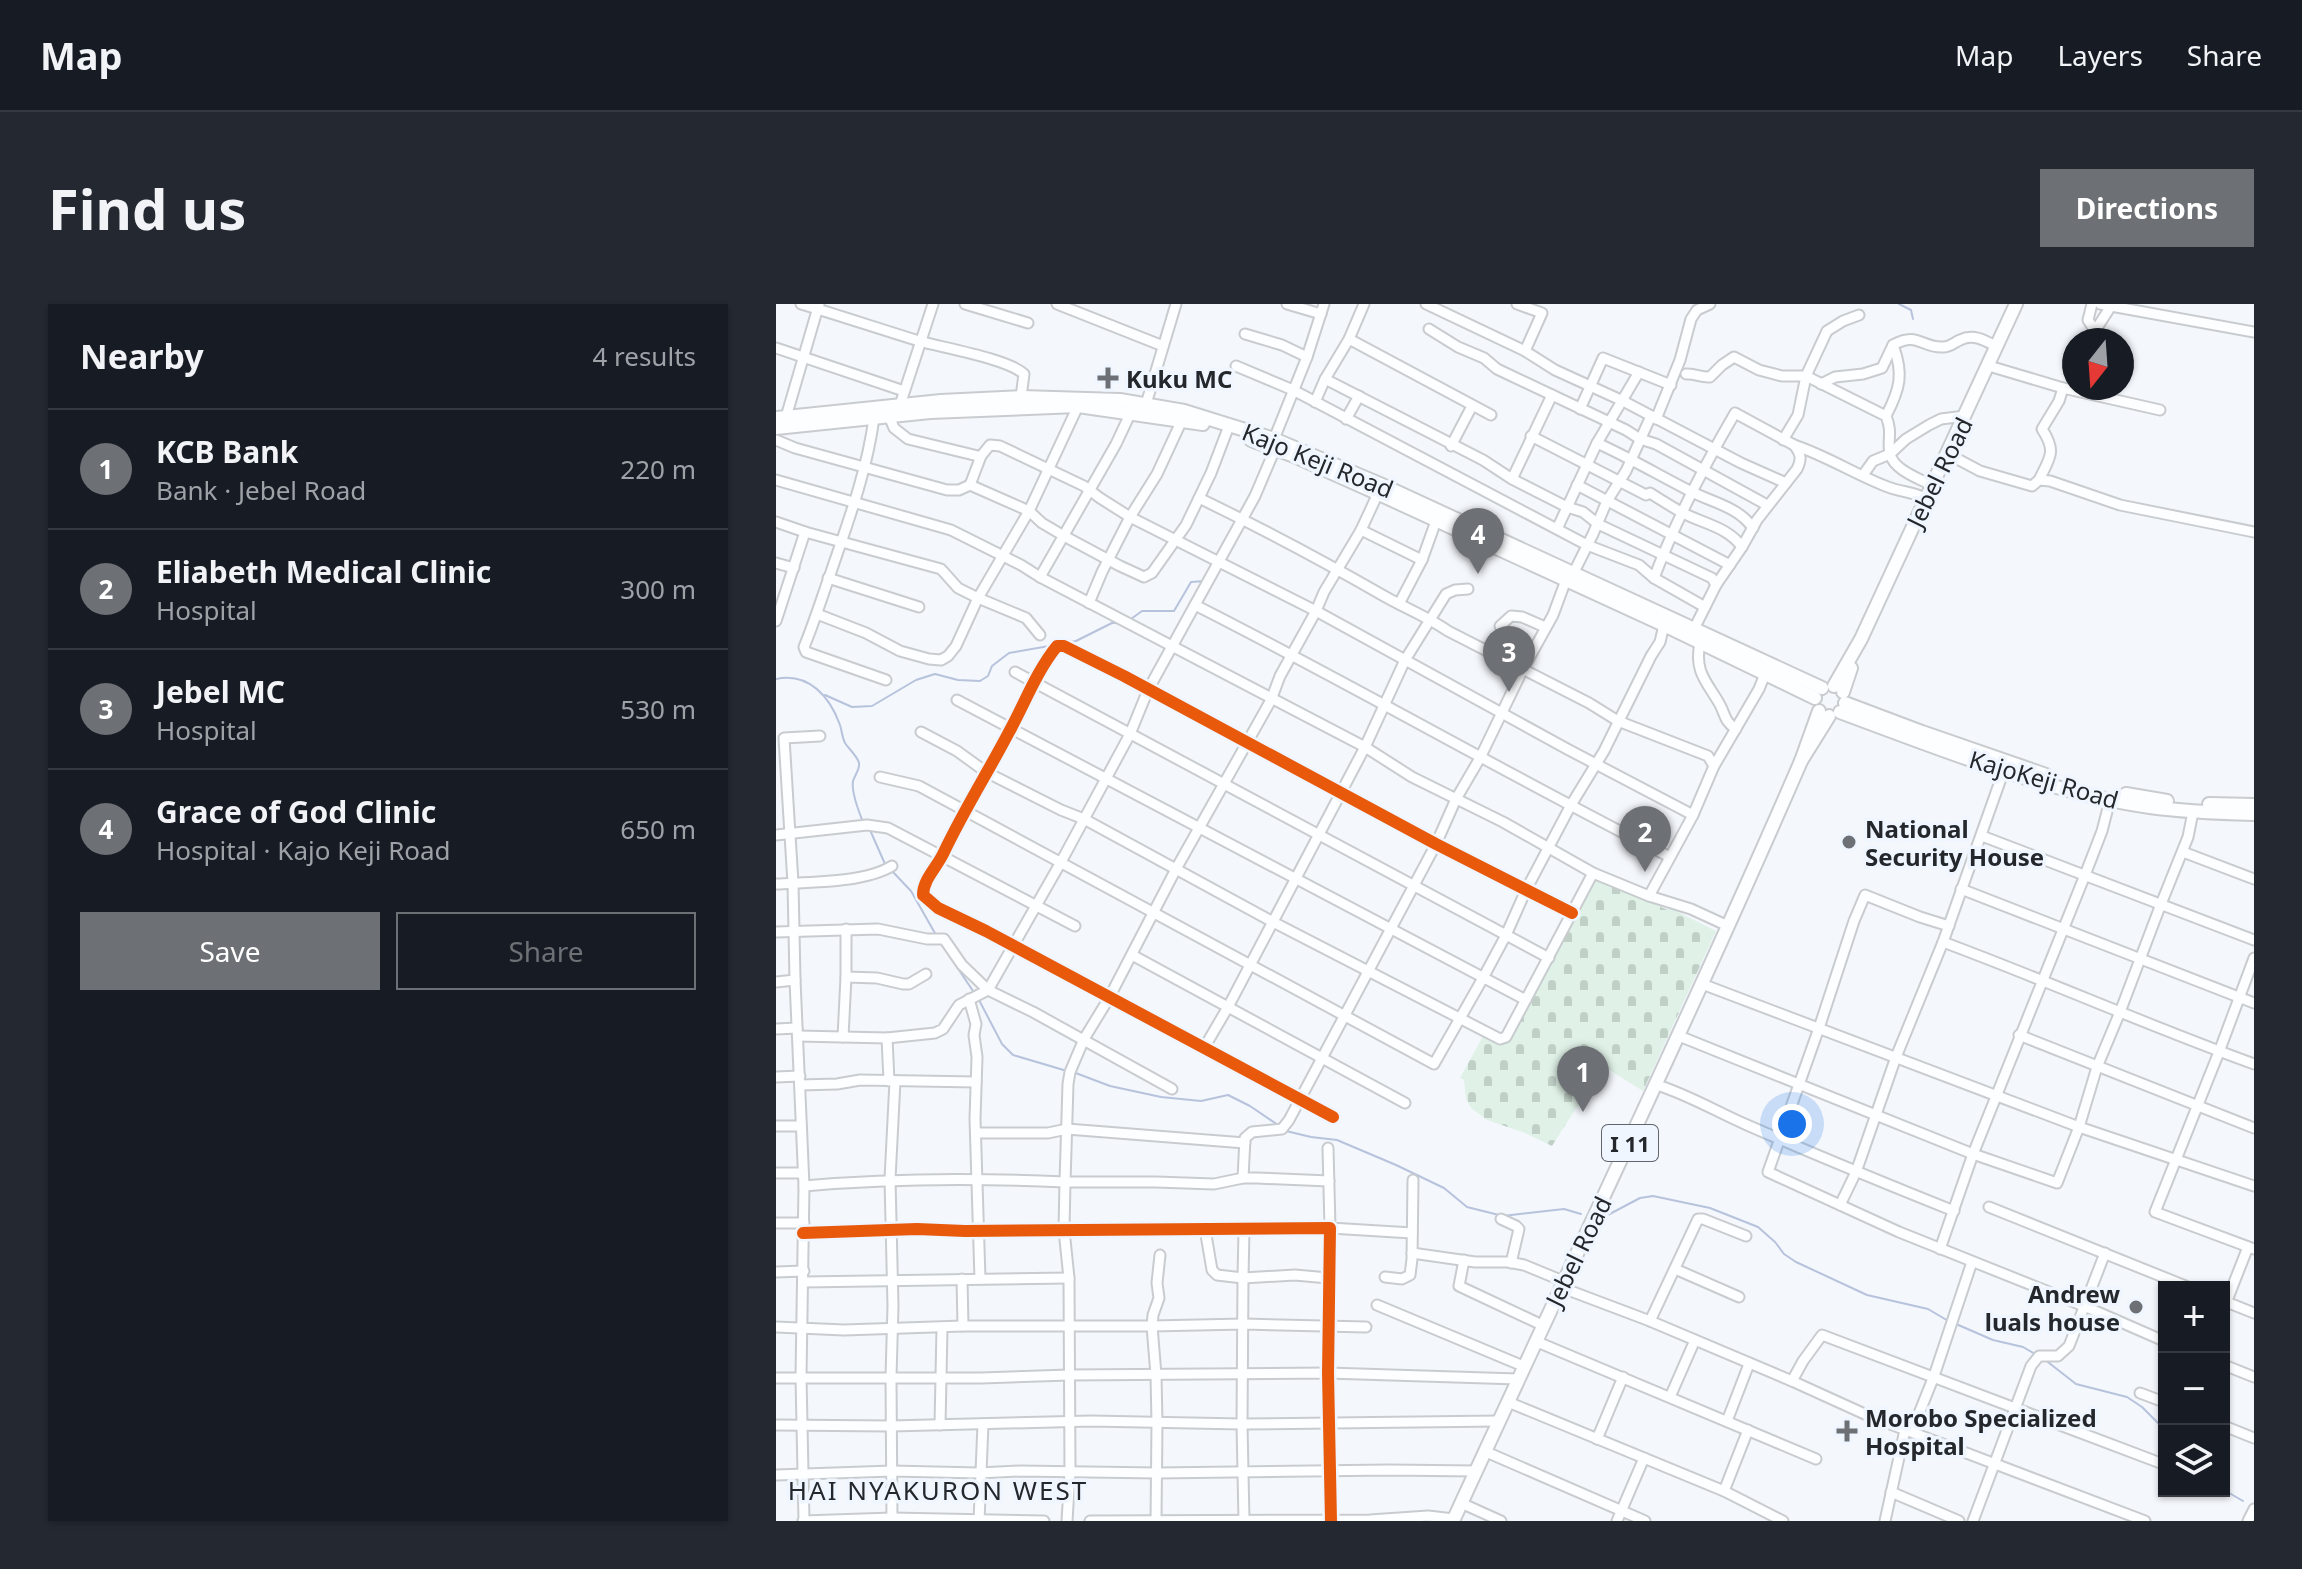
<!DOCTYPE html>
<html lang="en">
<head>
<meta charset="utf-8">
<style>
	:root { --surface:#171b24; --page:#242831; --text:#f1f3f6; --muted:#9ea1a6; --line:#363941; --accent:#6d7074 }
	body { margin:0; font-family:"Noto Sans",sans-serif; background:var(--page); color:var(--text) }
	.controls { position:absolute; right:24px; bottom:24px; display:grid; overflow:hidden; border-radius:0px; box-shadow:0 2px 6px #0004 }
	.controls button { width:72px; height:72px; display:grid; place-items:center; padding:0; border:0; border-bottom:2px solid var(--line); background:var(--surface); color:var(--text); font:40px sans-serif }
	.compass { position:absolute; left:1286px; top:24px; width:72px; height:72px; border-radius:50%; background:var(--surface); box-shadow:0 2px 6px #0004; rotate:197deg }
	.you { position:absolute; left:1016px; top:820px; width:28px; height:28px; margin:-20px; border:6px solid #fff; border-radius:50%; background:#1a73e8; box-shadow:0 0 0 12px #1a73e833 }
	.badge { display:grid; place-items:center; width:52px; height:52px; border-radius:50%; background:var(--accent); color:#fff; font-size:26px; font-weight:700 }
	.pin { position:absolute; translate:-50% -66px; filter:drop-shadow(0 2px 4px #0008) }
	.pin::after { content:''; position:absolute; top:42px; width:28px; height:24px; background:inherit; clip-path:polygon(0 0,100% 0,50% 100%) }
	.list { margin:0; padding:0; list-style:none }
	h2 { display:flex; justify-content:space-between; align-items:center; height:104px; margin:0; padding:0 32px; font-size:34px }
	h2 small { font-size:26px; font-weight:400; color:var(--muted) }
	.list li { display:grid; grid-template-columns:52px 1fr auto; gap:24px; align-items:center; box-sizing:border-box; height:120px; padding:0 32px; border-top:2px solid var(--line) }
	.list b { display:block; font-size:30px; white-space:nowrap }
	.list p { margin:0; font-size:26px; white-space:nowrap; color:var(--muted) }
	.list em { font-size:26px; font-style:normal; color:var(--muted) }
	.actions { display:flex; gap:16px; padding:24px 32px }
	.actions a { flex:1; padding:18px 0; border:2px solid var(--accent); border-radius:0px; text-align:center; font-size:28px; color:var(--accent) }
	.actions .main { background:var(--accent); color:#fff }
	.icon { flex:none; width:44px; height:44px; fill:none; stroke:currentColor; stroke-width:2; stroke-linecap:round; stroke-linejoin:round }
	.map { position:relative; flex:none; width:1478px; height:1217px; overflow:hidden; border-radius:0px }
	header { display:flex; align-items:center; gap:48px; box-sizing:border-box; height:112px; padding:0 40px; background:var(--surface); border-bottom:2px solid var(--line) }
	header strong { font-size:38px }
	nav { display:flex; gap:44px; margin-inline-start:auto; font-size:28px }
	.intro { display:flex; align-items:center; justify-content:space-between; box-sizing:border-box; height:192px; padding:0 48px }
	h1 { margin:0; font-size:56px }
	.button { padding:20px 36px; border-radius:0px; background:var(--accent); color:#fff; font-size:28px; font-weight:700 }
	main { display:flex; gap:48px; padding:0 48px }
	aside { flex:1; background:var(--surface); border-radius:0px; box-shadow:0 2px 6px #0004 }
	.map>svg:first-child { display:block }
	.cemetery { fill:url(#cemetery-stones) }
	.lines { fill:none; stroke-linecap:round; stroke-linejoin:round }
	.stream { stroke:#b7c3dc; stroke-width:2 }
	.minor-casing { stroke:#c9cccf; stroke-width:13 }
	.major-casing { stroke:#c9cccf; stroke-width:16 }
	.minor { stroke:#fdfeff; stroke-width:9 }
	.major { stroke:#fdfeff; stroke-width:12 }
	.cycleway-casing { stroke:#f0f6ff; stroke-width:17 }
	.cycleway { stroke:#e8590c; stroke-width:12 }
	.poi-dot { fill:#6d7074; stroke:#f0f6ff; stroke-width:3 }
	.labels { text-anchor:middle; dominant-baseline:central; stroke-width:7; stroke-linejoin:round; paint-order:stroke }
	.shield { fill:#f0f6ff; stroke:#61656b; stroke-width:2 }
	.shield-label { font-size:22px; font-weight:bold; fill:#24272b }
	.poi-label { font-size:24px; font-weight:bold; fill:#24272b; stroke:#f0f6ff; text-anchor:start }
	.street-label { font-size:24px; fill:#24272b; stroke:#f0f6ff }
	.neighbourhood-label { font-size:26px; letter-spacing:2px; fill:#24272b; stroke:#f0f6ff }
</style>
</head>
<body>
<header>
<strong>Map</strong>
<nav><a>Map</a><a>Layers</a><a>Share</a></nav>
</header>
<div class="intro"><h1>Find us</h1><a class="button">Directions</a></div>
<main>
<aside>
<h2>Nearby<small>4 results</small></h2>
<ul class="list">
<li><span class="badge">1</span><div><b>KCB Bank</b><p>Bank · Jebel Road</p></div><em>220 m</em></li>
<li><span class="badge">2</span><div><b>Eliabeth Medical Clinic</b><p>Hospital</p></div><em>300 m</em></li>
<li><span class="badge">3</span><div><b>Jebel MC</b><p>Hospital</p></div><em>530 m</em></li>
<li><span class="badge">4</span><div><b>Grace of God Clinic</b><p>Hospital · Kajo Keji Road</p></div><em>650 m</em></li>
</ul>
<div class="actions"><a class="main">Save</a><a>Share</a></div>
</aside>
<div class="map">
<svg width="1478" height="1217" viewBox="0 0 1478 1217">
	<defs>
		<pattern id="cemetery-stones" width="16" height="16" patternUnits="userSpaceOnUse" patternTransform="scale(2)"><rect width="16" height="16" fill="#e0f2e8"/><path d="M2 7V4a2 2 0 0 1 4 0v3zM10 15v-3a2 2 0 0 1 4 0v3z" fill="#c0d0c7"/></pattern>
	</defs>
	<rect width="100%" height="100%" fill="#f4f7fc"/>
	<path class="cemetery" d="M815 572 892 606 894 604 940 627 867 787 827 762 776 842 749 829 711 816 695 804 690 795 688 776 684 774 707 732 720 739H733L769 671Z"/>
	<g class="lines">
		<g class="stream">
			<path d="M1123 0 1135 6 1137 15"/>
			<path d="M355 315 366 307H398L415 278 429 277"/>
			<path d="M289 339 300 337 336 319H342"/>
			<path d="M0 375C33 368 54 393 64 421 66 427 66 433 69 439 73 445 82 453 83 459 84 465 79 471 77 477 75 489 83 508 87 518"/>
			<path d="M49 391 76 403 96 402 140 376 159 370 182 376 204 377 212 372 216 362 233 349 279 341"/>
			<path d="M94 526 109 560"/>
			<path d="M116 567 135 587 160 631"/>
			<path d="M165 639 197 687"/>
			<path d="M203 696 226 740 237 751 291 767"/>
			<path d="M297 768 334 782 385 793 425 797 452 791 474 802 502 821"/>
			<path d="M510 827 535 833 561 836 620 861 668 884 691 903 727 912 788 905 805 910"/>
			<path d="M828 913 864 894 877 892 934 904 982 923 999 938 1008 950 1020 958 1091 991 1152 1005 1174 1018"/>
			<path d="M1180 1020 1217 1036 1247 1043 1259 1050"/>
			<path d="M1268 1055 1300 1080 1351 1093 1366 1103 1388 1125"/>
			<path d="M1448 1186 1467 1197"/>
		</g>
		<g class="minor-casing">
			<g id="minor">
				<path d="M25 0C65 12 104 25 143 37 168 44 232 55 248 70L245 93"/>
				<path d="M189 0 252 19"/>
				<path d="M281 0 387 42"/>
				<path d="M511 0 545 10"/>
				<path d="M650 0 749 47 779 66 847 97 965 159 1010 179"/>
				<path d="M741 0 766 9 749 47"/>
				<path d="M1316 0 1312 16 1319 27"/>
				<path d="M1324 0 1478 28"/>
				<path d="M653 25 682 43 708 54 721 65 850 126 864 135 880 140 991 201"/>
				<path d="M469 30 506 41 531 53"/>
				<path d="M573 35 715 111"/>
				<path d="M1317 36 1319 27 1335 2"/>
				<path d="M0 44 128 87"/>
				<path d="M460 62 517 86 811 241 863 261 878 274 929 303"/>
				<path d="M1213 62 1287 84 1384 106"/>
				<path d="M910 70C919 69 925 74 934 73L946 61 958 53 983 66 1006 72H1030L1110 112C1117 129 1111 136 1114 150 1118 166 1142 174 1155 181"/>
				<path d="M549 75 707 156 736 175 791 203 807 208 822 220 936 274 940 281"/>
				<path d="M1045 80 1059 73 1087 70 1106 64 1117 41C1142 27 1145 44 1167 43 1175 43 1177 39 1184 36 1198 29 1210 37 1221 43"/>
				<path d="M539 98 549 75 573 35 588 0"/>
				<path d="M370 100 400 0"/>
				<path d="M124 101 157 0"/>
				<path d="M804 105 827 54 895 81"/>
				<path d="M113 112 118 124 132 135 202 152H205L214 141 224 142 308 182 324 194 354 213 540 307 793 446 917 511"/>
				<path d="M1110 112C1124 85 1128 70 1117 41"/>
				<path d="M10 113 43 0"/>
				<path d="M98 114C91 167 72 218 55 268 46 293 38 319 28 343L30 348 110 376"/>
				<path d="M570 115 583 92"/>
				<path d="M880 115 904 56 915 15 921 6 934 0"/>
				<path d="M755 132 870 191 874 189C885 196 896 203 907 209 928 220 952 223 966 243"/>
				<path d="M498 135 531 53 548 0"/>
				<path d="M0 136 19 144 171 186H183L194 181 253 207 266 219 288 232 344 262 368 273 376 269 410 221 435 169 451 127"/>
				<path d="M1007 136 1022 111 1030 72 1051 27 1067 17 1083 11"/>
				<path d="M821 139C852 153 881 170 912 186 934 198 962 202 977 224"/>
				<path d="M1018 141C1051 152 1080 171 1112 183 1125 188 1137 188 1149 194"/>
				<path d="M675 142 696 102"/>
				<path d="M1172 150 1204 167 1256 182 1263 176 1274 177 1344 201 1478 228"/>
				<path d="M1087 171 1097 157 1114 150 1130 135 1153 121 1165 115 1189 112"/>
				<path d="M736 175 776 91"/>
				<path d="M0 176 175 226 245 261 264 273 589 443 636 473 727 518 817 569 873 592 915 605 952 622"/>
				<path d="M1263 176C1274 153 1281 148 1266 125L1283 97 1287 84"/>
				<path d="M194 181 205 152"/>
				<path d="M801 181 954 261"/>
				<path d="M423 194C485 224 547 257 608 292 629 304 652 313 672 327L813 399 842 417 932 452 938 462"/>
				<path d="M0 218 29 228 0 317"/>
				<path d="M781 225 821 139 863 68"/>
				<path d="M585 226 646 256"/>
				<path d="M29 228 165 265 182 284 202 294 250 314 264 331"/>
				<path d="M0 259 18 264"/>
				<path d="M798 268 817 230 831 197 850 167 875 112"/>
				<path d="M264 273 340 140 355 108"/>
				<path d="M52 274 143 303"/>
				<path d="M878 274C900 216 928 162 959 109L1018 141C1025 150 1026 155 1021 165L981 216 966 243 940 281 918 325"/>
				<path d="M313 299 326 268 354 213 381 170 406 116"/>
				<path d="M623 300 646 256 660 217"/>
				<path d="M419 301C579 382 734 472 894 553"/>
				<path d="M41 310 90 329 124 347 153 355 165 356 172 352 180 342 202 294 253 207 302 102"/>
				<path d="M724 322 735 312 746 313 769 323"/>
				<path d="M924 339C918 367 930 377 943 399 950 411 947 416 960 425"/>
				<path d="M239 368 773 654"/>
				<path d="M181 396 750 696"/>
				<path d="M145 428 181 447 210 468 285 506 308 515 497 618 724 735 730 733 817 569"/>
				<path d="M104 473 143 482 658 760 707 674 730 631 750 586 795 501 828 447 875 352 884 338 888 321"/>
				<path d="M0 531 91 521 112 524 299 622"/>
				<path d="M1206 532 1478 636"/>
				<path d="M1407 548 1478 575"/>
				<path d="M0 580C34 578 88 579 116 562"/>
				<path d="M1185 585 1478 699"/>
				<path d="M873 592 917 511 938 462 983 385 989 370"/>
				<path d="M1173 622 1144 613 1089 591 1078 617 1043 724 992 868 1123 928 1308 1002 1388 1037"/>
				<path d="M0 628 102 625 151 635H168L186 661 212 686 257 708 396 785"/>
				<path d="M1167 638C1272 677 1373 722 1478 760"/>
				<path d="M356 651 629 799"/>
				<path d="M1478 654 1443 748 1379 908 1478 945"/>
				<path d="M70 673 101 674 127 680H133L150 670"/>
				<path d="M0 678 19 676"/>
				<path d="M926 680 1303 823 1478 882"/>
				<path d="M193 695 200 720 198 731 201 753 199 815 204 975"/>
				<path d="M0 725 21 724"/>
				<path d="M1243 731 1478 824"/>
				<path d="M22 732 111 734 159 729 167 725 183 701 212 686 285 558 354 430 372 386 479 192 499 145"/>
				<path d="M903 732 1197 850 1281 879 1303 823 1321 763 1344 708 1385 600 1412 533 1417 508"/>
				<path d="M67 733 70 673V625"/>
				<path d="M111 734 113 777"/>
				<path d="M428 744 452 703 589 443 629 356 670 290 679 286 692 285"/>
				<path d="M0 773 24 772"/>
				<path d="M24 781 61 780 84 776 200 778"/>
				<path d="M881 781C913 791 941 808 971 821 1040 851 1108 879 1178 907"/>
				<path d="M557 813 210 627 162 604 147 591C147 575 162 562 168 548 188 506 212 468 233 428 249 399 260 368 281 342H288L348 372 660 540 796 609"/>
				<path d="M0 822H25"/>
				<path d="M201 829H272L291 825 469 839"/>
				<path d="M552 844 554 924 636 929"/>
				<path d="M0 869H27"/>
				<path d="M467 874 469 834 476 828 506 825 513 816 660 540 680 495 704 454 747 365 777 311 790 276"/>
				<path d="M28 882C115 874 202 874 289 878L292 780 294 768 308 735 333 694 400 565 495 396 504 372 540 307 548 288 585 226 604 185"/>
				<path d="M1064 901 1080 868 1120 753 1167 638 1228 466"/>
				<path d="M1213 903 1412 983"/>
				<path d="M725 915 740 922 743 925 735 959"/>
				<path d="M0 919H28"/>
				<path d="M429 925 436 966 441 971 467 974 468 926"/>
				<path d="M27 929 141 925 189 927 554 924 552 1069 555 1217"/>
				<path d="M1164 945 1197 850 1309 571 1326 527 1334 496"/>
				<path d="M636 949 699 958H732L748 961 787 977"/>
				<path d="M688 956 683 982 766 1021"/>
				<path d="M899 965 963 993"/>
				<path d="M0 968 28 967"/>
				<path d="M609 973 626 975 634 971 636 955 637 876"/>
				<path d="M186 975 187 1022"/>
				<path d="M28 978 293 974"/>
				<path d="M784 983 874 1017 1016 1077 1093 1112 1369 1217"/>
				<path d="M1448 997 1478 1009"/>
				<path d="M601 1001 747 1062"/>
				<path d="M1448 1004 1472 943"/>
				<path d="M874 1017 922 915H927L970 932"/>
				<path d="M0 1023 68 1026 187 1022H376L468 1020 590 1023"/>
				<path d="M759 1037 1040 1155"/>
				<path d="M1448 1061 1478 1073"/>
				<path d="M0 1074H205L293 1071 552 1069 742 1075"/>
				<path d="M1016 1077 1027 1057 1046 1031 1387 1160"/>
				<path d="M1364 1089 1388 1098"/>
				<path d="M894 1093 919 1036"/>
				<path d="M732 1098 948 1187 1007 1217"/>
				<path d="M951 1117 973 1060"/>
				<path d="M0 1121 115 1122 315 1117 466 1120 723 1117"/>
				<path d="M164 1121 166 1024"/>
				<path d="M1448 1122 1478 1134"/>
				<path d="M1136 1127 1158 1072 1196 958"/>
				<path d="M821 1135 847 1073"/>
				<path d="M708 1147 869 1217"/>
				<path d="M0 1171 116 1167 203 1169 244 1167 381 1169 613 1166 700 1167"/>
				<path d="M948 1187 972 1126"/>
				<path d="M1115 1188 1183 1217"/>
				<path d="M685 1199 725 1217"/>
				<path d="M27 1217 116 1214 268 1217"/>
				<path d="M28 1217 25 1073 28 882 19 676 17 579 8 434 44 432"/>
				<path d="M116 1217 115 1073 117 1002 114 875 119 777"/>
				<path d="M203 1217 207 1120"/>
				<path d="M291 1217 294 1168 293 974 288 926 289 878H380L438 880 467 874H481L553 877"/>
				<path d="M314 1217 594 1216 652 1212 678 1215"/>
				<path d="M380 1217 381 1119 380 1071 376 1022 377 1011 383 994 381 979 384 951"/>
				<path d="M468 1217 466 1120 467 974 519 971 552 974"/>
				<path d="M841 1217 868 1154"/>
				<path d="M1109 1217 1129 1126"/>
				<path d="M1197 1217 1255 1062 1263 1052H1282L1293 1042 1329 949"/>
				<path d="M1472 1217 1478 1205"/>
			</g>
		</g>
		<g class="major-casing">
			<g id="major">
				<path d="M0 114 165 97 245 93 344 96 408 107 498 135 604 180 1046 384"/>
				<path d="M0 124 154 108 302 102 427 120"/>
				<path d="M475 136 518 152 603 190 888 321 1039 394"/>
				<path d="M1058 382 1085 335 1240 0"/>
				<path d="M1067 388 1075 364"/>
				<path d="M1069 399 1146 428 1270 471"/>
				<path d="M1043 407 1025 457 1053 412"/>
				<path d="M1064 408C1161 444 1273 489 1374 503 1409 508 1443 509 1478 510"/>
				<path d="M1350 490 1391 497"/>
				<path d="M1433 500 1478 501"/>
				<path d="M677 1217C793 964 914 713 1025 457"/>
			</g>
		</g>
		<use href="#minor" class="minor"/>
		<use href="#major" class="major"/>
		<g class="cycleway-casing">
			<g id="cycleway">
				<path d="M557 813 210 627 162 604 147 591C147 575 162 562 168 548 188 506 212 468 233 428 249 399 260 368 281 342H288L348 372 660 540 796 609"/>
				<path d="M27 929 141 925 189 927 554 924 552 1069 555 1217"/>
			</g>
		</g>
		<use href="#cycleway" class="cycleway"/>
	</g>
	<g class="poi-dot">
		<path d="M328 62h8v8h8v8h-8v8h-8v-8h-8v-8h8z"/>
		<circle cx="1073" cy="538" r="8"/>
		<circle cx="1360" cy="1003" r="8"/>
		<path d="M1067 1115h8v8h8v8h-8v8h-8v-8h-8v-8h8z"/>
	</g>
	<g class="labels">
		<rect class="shield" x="826" y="821" width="56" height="36" rx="6"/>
		<g class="shield-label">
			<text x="854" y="839">I 11</text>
		</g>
		<g class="poi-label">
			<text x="350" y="74">Kuku MC</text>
			<text x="1089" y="524">National<tspan x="1089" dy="28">Security House</tspan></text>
			<text x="1344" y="989" text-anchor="end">Andrew<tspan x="1344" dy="28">luals house</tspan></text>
			<text x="1089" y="1113">Morobo Specialized<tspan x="1089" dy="28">Hospital</tspan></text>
		</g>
		<g class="street-label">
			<text transform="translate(542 156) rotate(22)">Kajo Keji Road</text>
			<text transform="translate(1163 168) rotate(-64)">Jebel Road</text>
			<text transform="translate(1268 475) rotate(16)">KajoKeji Road</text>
			<text transform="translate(802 947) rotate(-64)">Jebel Road</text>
		</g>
		<g class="neighbourhood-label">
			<text x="162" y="1186">HAI NYAKURON WEST</text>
		</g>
	</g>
</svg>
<div class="controls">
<button>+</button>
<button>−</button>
<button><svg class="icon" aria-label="layers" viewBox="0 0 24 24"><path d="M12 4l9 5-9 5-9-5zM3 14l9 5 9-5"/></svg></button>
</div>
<svg class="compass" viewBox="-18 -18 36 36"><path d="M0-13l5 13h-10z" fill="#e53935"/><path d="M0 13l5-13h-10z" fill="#9ea1a6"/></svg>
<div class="you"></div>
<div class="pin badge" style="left:807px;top:808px">1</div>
<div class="pin badge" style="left:869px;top:568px">2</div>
<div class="pin badge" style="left:733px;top:388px">3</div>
<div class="pin badge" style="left:702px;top:270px">4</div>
</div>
</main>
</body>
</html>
